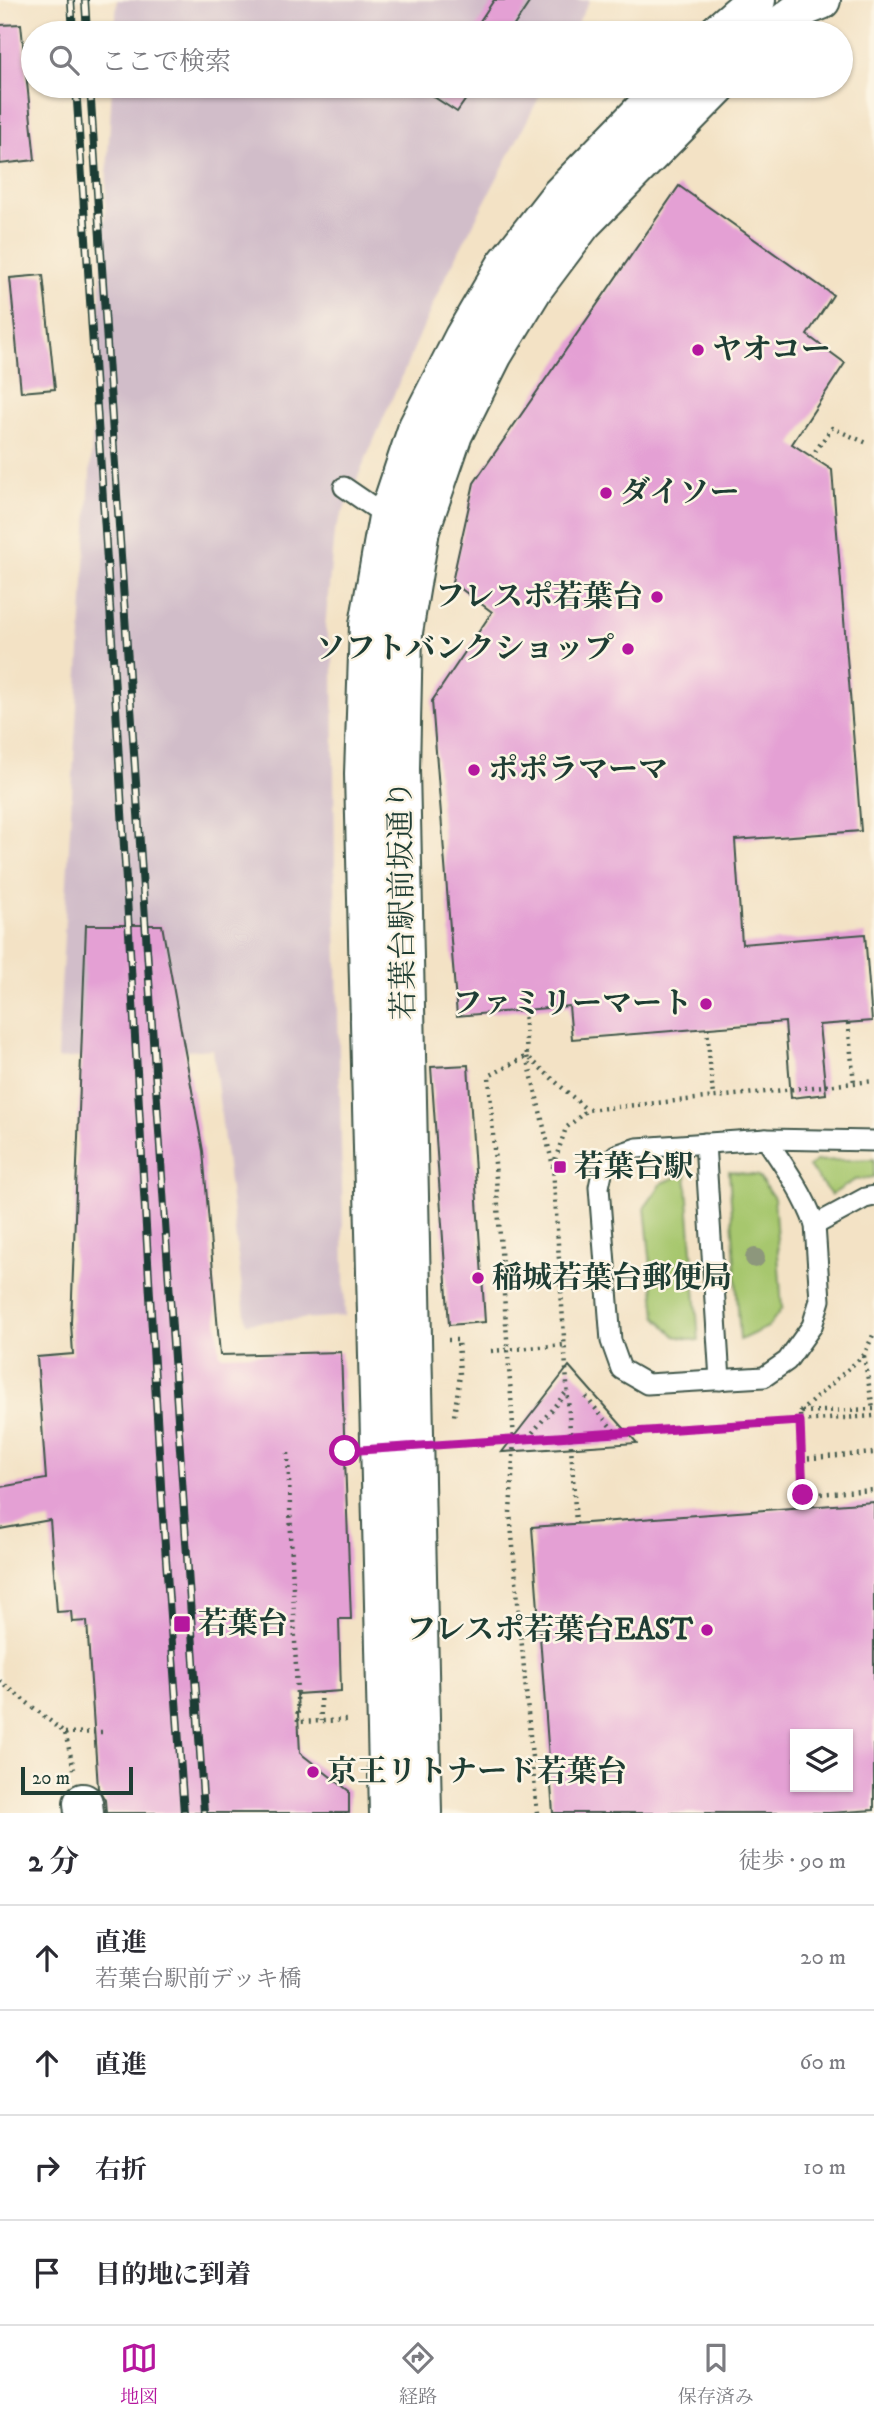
<!DOCTYPE html>
<html lang="ja">
<head>
<meta charset="utf-8">
<style>
	:root { --surface:#fff; --page:#f2f2f3; --text:#2b2b33; --muted:#7c7c81; --line:#e1e1e2; --accent:#b5179e }
	body { margin:0; font-family:"IM FELL DW Pica","Noto Serif JP",serif; background:var(--page); color:var(--text) }
	.controls { position:absolute; right:21px; bottom:21px; display:grid; overflow:hidden; border-radius:0px; box-shadow:0 2px 5px #0004 }
	.controls button { width:63px; height:63px; display:grid; place-items:center; padding:0; border:0; border-bottom:2px solid var(--line); background:var(--surface); color:var(--text); font:35px sans-serif }
	.scale { position:absolute; left:21px; bottom:18px; width:112px; box-sizing:border-box; padding-left:7px; border:4px solid #1f3d34; border-top:0; font-size:19px; line-height:24px; white-space:nowrap; color:#1f3d34; -webkit-text-stroke:5px #fcf5e5; paint-order:stroke }
	.stop { position:absolute; width:21px; height:21px; margin:-16px; border:5px solid #b5179e; border-radius:50%; background:#fff }
	.stop.end { background:#b5179e; border-color:#fff; box-shadow:0 2px 7px #0008 }
	.list { margin:0; padding:0; list-style:none }
	h2 { display:flex; justify-content:space-between; align-items:center; height:91px; margin:0; padding:0 28px; font-size:30px }
	h2 small { font-size:23px; font-weight:400; color:var(--muted) }
	.list li { display:grid; grid-template-columns:46px 1fr auto; gap:21px; align-items:center; box-sizing:border-box; height:105px; padding:0 28px; border-top:2px solid var(--line) }
	.list b { display:block; font-size:26px; white-space:nowrap }
	.list p { margin:0; font-size:23px; white-space:nowrap; color:var(--muted) }
	.list em { font-size:23px; font-style:normal; color:var(--muted) }
	.icon { flex:none; width:38px; height:38px; fill:none; stroke:currentColor; stroke-width:2; stroke-linecap:round; stroke-linejoin:round }
	.map { position:relative; flex:none; width:874px; height:1813px; overflow:hidden }
	.search { position:absolute; background:var(--surface); box-shadow:0 2px 5px #0004; left:21px; right:21px; top:21px; height:77px; display:flex; align-items:center; gap:18px; box-sizing:border-box; padding:0 24px; border-radius:38px; color:var(--muted); font-size:26px }
	.sheet { height:511px; background:var(--surface) }
	nav { display:flex; justify-content:space-around; align-items:center; box-sizing:border-box; height:98px; border-top:2px solid var(--line); background:var(--surface); font-size:19px; color:var(--muted) }
	nav a { display:grid; justify-items:center; gap:4px }
	nav .on { color:var(--accent) }
	.map>svg:first-child { display:block }
	.industrial { fill:#d1bdc9 }
	.green { fill:#a7c76e; stroke:#638251; stroke-width:2 }
	.building { fill:#e4a0d4; fill-rule:evenodd }
	.lines { fill:none; stroke-linecap:round; stroke-linejoin:round }
	.lane-casing { stroke:#3f564a; stroke-width:23 }
	.street-casing { stroke:#3f564a; stroke-width:42 }
	.secondary-casing { stroke:#3f564a; stroke-width:42 }
	.path { stroke:#3f564a; stroke-width:4.5; stroke-dasharray:2 5; stroke-linecap:butt }
	.lane { stroke:#fff; stroke-width:19 }
	.street { stroke:#fff; stroke-width:38 }
	.secondary { stroke:#fff; stroke-width:38 }
	.rail-casing { stroke:#1f3d34; stroke-width:8 }
	.rail { stroke:#fcf5e5; stroke-width:5; stroke-dasharray:16; stroke-linecap:butt }
	.path-bridge { stroke:#3f564a; stroke-width:4.5; stroke-dasharray:2 5; stroke-linecap:butt }
	.tree { fill:#8d977c }
	.route { stroke:#b5179e; stroke-width:9 }
	.poi-dot { fill:#b5179e; stroke:#fcf5e5; stroke-width:2.5 }
	.labels { text-anchor:middle; dominant-baseline:central; stroke-width:5; stroke-linejoin:round; paint-order:stroke }
	.poi-label { font-size:30px; font-weight:bold; fill:#1f3d34; stroke:#fcf5e5; text-anchor:start }
	.street-label { font-size:30px; fill:#1f3d34; stroke:#fcf5e5 }
</style>
</head>
<body>
<div class="map">
<svg width="874" height="1813" viewBox="0 0 874 1813">
	<rect width="100%" height="100%" fill="#fcf5e5"/>
	<filter id="ink" filterUnits="userSpaceOnUse"><feTurbulence type="fractalNoise" baseFrequency=".0143" numOctaves="2"/><feDisplacementMap in="SourceGraphic" scale="14" xChannelSelector="R" yChannelSelector="G"/><feConvolveMatrix kernelMatrix="1 2 1 2 8 2 1 2 1" color-interpolation-filters="sRGB"/></filter>
	<filter id="wash" filterUnits="userSpaceOnUse"><feTurbulence type="fractalNoise" baseFrequency=".00686" numOctaves="4" result="noise"/><feDisplacementMap in="SourceGraphic" scale="28" xChannelSelector="R" yChannelSelector="G"/><feGaussianBlur stdDeviation="1.57" result="paint"/><feColorMatrix in="noise" values="0 0 0 0 0 0 0 0 0 0 0 0 0 0 0 0 0 1.4 0 .05"/><feComposite in="paint" operator="in"/></filter>
	<g filter="url(#wash)">
		<rect width="100%" height="100%" fill="#f3e2c5"/>
		<g class="industrial">
			<path d="M117 0H590L572 33H115Z"/>
			<path d="M112 86H545L441 286 334 532 325 628 333 653 335 878 345 1316 246 1323 213 1049 57 1059Z"/>
		</g>
		<g class="green">
			<path d="M874 1159V1177L855 1180 831 1195 809 1167 815 1161Z"/>
			<path d="M729 1171 758 1176 774 1198 782 1308 768 1327 740 1340Z"/>
			<path d="M686 1173 699 1341 675 1336 656 1316 645 1207 662 1183Z"/>
		</g>
		<g id="blocks">
			<g class="building">
				<path d="M494 0H531L509 33H472Z"/>
				<path d="M21 24 35 160 0 164V25Z"/>
				<path d="M437 86H475L457 112 431 95Z"/>
				<path d="M679 186 833 295 807 335 845 363 792 444 832 470 861 831 735 840 742 944 865 934 872 1021 819 1025 826 1094 791 1098 785 1022 572 1039 569 1006 457 1016 432 701 492 612 452 582 474 483Z"/>
				<path d="M43 275 55 389 21 392 10 278Z"/>
				<path d="M86 925H162L203 1151 220 1355 341 1352 351 1619H339L341 1691 297 1694 300 1753 349 1791V1813H106L105 1800 98 1788 87 1621 72 1622 71 1611 57 1612 50 1520 0 1529V1487L46 1479 37 1357 73 1354 71 1323Z"/>
				<path d="M468 1065 485 1322 449 1325 431 1067Z"/>
				<path d="M569 1366 637 1443 502 1452Z"/>
				<path d="M874 1502V1810L829 1813H553L532 1527ZM795 1734H848V1787H795Z"/>
			</g>
		</g>
	</g>
	<g filter="url(#ink)">
		<use href="#blocks" fill-opacity="0" stroke="#3f564a" stroke-width="2"/>
		<g class="lines">
			<g class="lane-casing">
				<g id="lane">
					<path d="M344 487 388 517"/>
					<path d="M766 1139C785 1167 804 1194 815 1225"/>
					<path d="M874 1141 766 1139 637 1148 616 1155 603 1168 599 1187 611 1341 621 1369 647 1384 764 1377 787 1361 812 1326 820 1300 815 1225 865 1198 874 1196"/>
					<path d="M705 1143 720 1380"/>
				</g>
			</g>
			<g class="street-casing">
				<path id="street" d="M83 1803 84 1813"/>
			</g>
			<g class="secondary-casing">
				<g id="secondary">
					<path d="M718 33 756 0"/>
					<path d="M771 33 806 6 821 0"/>
					<path d="M389 1813 364 774 369 625 388 517 418 427 464 337 506 265 560 196 667 86"/>
					<path d="M422 1813 400 769 403 632 420 530 453 434 493 354 534 287 582 223 717 86"/>
				</g>
			</g>
			<g class="path">
				<path d="M811 457 832 428 867 443"/>
				<path d="M524 1010 527 1056 489 1076 514 1440 510 1513 537 1813"/>
				<path d="M848 1023 854 1083"/>
				<path d="M707 1028 713 1096"/>
				<path d="M553 1166 566 1128 587 1110 874 1081"/>
				<path d="M448 1340H458L460 1375 454 1416"/>
				<path d="M491 1351 565 1345"/>
				<path d="M864 1356 873 1409"/>
				<path d="M586 1397 615 1432"/>
				<path d="M874 1409 800 1412 803 1495 874 1490"/>
				<path d="M800 1412 864 1355 874 1333"/>
				<path d="M528 1438 568 1390"/>
				<path d="M452 1444 874 1416"/>
				<path d="M288 1453 298 1722 348 1720"/>
				<path d="M801 1459 874 1453"/>
				<path d="M576 1524 553 1166 527 1056 587 1110"/>
				<path d="M0 1681 65 1733 74 1769"/>
				<path d="M320 1692 321 1721"/>
				<path d="M65 1733 104 1732"/>
			</g>
			<use href="#lane" class="lane"/>
			<use href="#street" class="street"/>
			<use href="#secondary" class="secondary"/>
			<g class="rail-casing">
				<g id="rail">
					<path d="M71 0 73 33"/>
					<path d="M85 0 87 33"/>
					<path d="M76 86 111 622 162 1503 184 1813"/>
					<path d="M90 86 204 1813"/>
				</g>
			</g>
			<use href="#rail" class="rail"/>
			<path class="path-bridge" d="M345 1451 451 1444"/>
		</g>
		<circle class="tree" cx="755" cy="1258" r="10"/>
	</g>
	<g class="lines" filter="url(#ink)">
		<path class="route" d="M345 1451 800 1421 803 1495"/>
	</g>
	<g class="poi-dot">
		<circle cx="698" cy="350" r="7"/>
		<circle cx="606" cy="493" r="7"/>
		<circle cx="657" cy="597" r="7"/>
		<circle cx="628" cy="649" r="7"/>
		<circle cx="474" cy="770" r="7"/>
		<circle cx="706" cy="1004" r="7"/>
		<rect x="553" y="1160" width="14" height="14" rx="3.5"/>
		<circle cx="478" cy="1278" r="7"/>
		<rect x="173" y="1615" width="18" height="18" rx="3.5"/>
		<circle cx="707" cy="1630" r="7"/>
		<circle cx="313" cy="1772" r="7"/>
	</g>
	<g class="labels">
		<g class="poi-label">
			<text x="712" y="350">ヤオコー</text>
			<text x="620" y="493">ダイソー</text>
			<text x="643" y="597" text-anchor="end">フレスポ若葉台</text>
			<text x="614" y="649" text-anchor="end">ソフトバンクショップ</text>
			<text x="488" y="770">ポポラマーマ</text>
			<text x="692" y="1004" text-anchor="end">ファミリーマート</text>
			<text x="574" y="1167">若葉台駅</text>
			<text x="492" y="1278">稲城若葉台郵便局</text>
			<text x="198" y="1624">若葉台</text>
			<text x="693" y="1630" text-anchor="end">フレスポ若葉台EAST</text>
			<text x="327" y="1772">京王リトナード若葉台</text>
		</g>
		<g class="street-label">
			<text transform="translate(403 900) rotate(-91)">若葉台駅前坂通り</text>
		</g>
	</g>
</svg>
<div class="controls">
<button><svg class="icon" aria-label="layers" viewBox="0 0 24 24"><path d="M12 4l9 5-9 5-9-5zM3 14l9 5 9-5"/></svg></button>
</div>
<div class="scale">20 m</div>
<div class="stop" style="left:345px;top:1451px"></div>
<div class="stop end" style="left:803px;top:1495px"></div>
<div class="search"><svg class="icon" aria-label="search" viewBox="0 0 24 24"><circle cx="10" cy="10" r="6"/><path d="M15 15l6 6"/></svg>ここで検索</div>
</div>
<section class="sheet">
<h2>2 分<small>徒歩 · 90 m</small></h2>
<ul class="list">
<li><svg class="icon" aria-label="ahead" viewBox="0 0 24 24"><path d="M12 20V5M6 11l6-6 6 6"/></svg><div><b>直進</b><p>若葉台駅前デッキ橋</p></div><em>20 m</em></li>
<li><svg class="icon" aria-label="ahead" viewBox="0 0 24 24"><path d="M12 20V5M6 11l6-6 6 6"/></svg><div><b>直進</b></div><em>60 m</em></li>
<li><svg class="icon" aria-label="right" viewBox="0 0 24 24"><path d="M7 20v-9h11M14 6l5 5-5 5"/></svg><div><b>右折</b></div><em>10 m</em></li>
<li><svg class="icon" aria-label="arrive" viewBox="0 0 24 24"><path d="M6 21V4h12l-3 4 3 4H6"/></svg><div><b>目的地に到着</b></div></li>
</ul>
</section>
<nav>
<a class="on"><svg class="icon" aria-label="map" viewBox="0 0 24 24"><path d="M3 6l6-2 6 2 6-2v14l-6 2-6-2-6 2zM9 4v14M15 6v14"/></svg>地図</a>
<a><svg class="icon" aria-label="directions" viewBox="0 0 24 24"><path d="M12 3l9 9-9 9-9-9zM9 14v-3h6M13 9l2 2-2 2"/></svg>経路</a>
<a><svg class="icon" aria-label="saved" viewBox="0 0 24 24"><path d="M7 4h10v16l-5-4-5 4z"/></svg>保存済み</a>
</nav>
</body>
</html>
